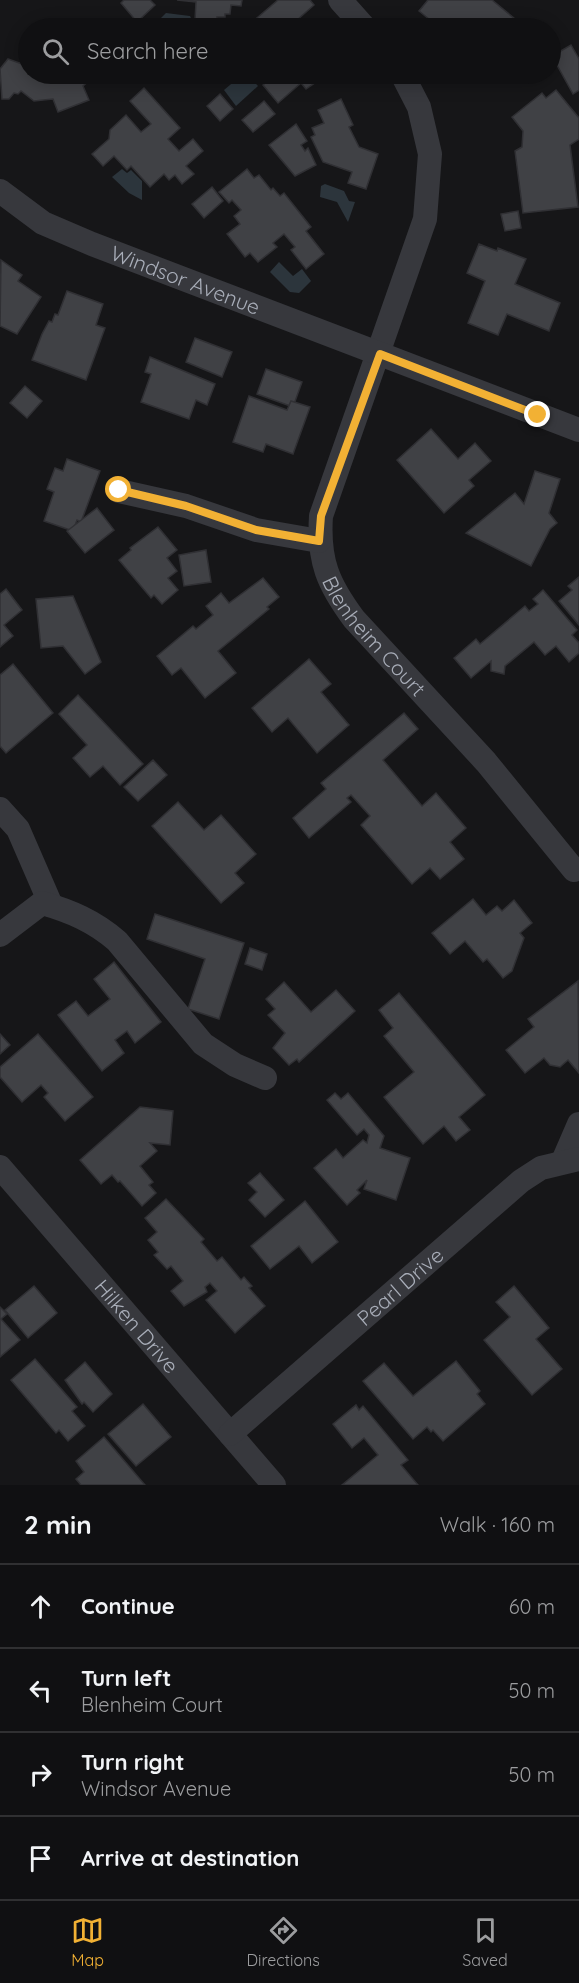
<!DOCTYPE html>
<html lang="en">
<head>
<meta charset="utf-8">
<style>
	:root { --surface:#101012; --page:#19191b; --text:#f1f3f6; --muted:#9c9d9f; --line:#303032; --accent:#f2b134 }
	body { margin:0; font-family:Quicksand,sans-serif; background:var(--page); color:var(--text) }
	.stop { position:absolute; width:18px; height:18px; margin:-14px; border:4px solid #f2b134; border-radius:50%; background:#fff }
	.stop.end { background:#f2b134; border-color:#fff; box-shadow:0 2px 6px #0008 }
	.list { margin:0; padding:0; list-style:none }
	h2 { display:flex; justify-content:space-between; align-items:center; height:78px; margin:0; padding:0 24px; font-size:26px }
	h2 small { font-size:20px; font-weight:400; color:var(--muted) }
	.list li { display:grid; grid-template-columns:39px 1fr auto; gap:18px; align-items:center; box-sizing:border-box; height:84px; padding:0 24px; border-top:2px solid var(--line) }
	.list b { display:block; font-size:22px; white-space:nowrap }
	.list p { margin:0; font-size:20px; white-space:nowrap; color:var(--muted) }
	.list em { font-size:20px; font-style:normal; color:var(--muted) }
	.icon { flex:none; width:33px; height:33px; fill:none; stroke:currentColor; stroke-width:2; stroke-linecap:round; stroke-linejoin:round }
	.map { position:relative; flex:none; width:579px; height:1485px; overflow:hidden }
	.search { position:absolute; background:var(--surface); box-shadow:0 3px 15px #0003; left:18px; right:18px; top:18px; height:66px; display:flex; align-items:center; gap:15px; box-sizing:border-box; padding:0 21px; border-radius:33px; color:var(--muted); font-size:22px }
	.sheet { height:414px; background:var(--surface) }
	nav { display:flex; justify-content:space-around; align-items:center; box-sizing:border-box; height:84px; border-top:2px solid var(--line); background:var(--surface); font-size:16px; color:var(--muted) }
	nav a { display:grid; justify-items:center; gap:3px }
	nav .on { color:var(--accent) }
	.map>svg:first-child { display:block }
	.water { fill:#2c353c }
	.building { fill:#404145; stroke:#303034; stroke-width:1.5 }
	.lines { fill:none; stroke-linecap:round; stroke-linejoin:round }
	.minor { stroke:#37383d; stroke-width:24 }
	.route { stroke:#f2b134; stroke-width:8 }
	.labels { text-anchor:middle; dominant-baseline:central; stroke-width:5; stroke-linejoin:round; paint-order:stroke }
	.street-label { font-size:21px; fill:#a8adb8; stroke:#111113 }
</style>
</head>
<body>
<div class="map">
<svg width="579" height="1485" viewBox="0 0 579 1485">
	<rect width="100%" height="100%" fill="#161618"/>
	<g class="water">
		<path d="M166 13 190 16 194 24 188 28H166L158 21Z"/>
		<path d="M243 74H247L258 86 236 106 224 90Z"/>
		<path d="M122 169 127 173 131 170 142 181V200L129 193 112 177Z"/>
		<path d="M325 184 344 191 349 201 355 202 348 222 337 202 320 197 321 186Z"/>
		<path d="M279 262 293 276 302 269 311 281 299 293 290 292 270 272Z"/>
	</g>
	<g class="building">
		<path d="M124 0H150L155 5 137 22 121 3Z"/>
		<path d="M177 0H242L241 6 231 5 230 14H225V17H217V22L195 20 196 2Z"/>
		<path d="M278 0H310L314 5 288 28H245Z"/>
		<path d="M428 0H492L526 28H459L456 25 453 28H440L419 11Z"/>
		<path d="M571 45 579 59V90L573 94 552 56Z"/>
		<path d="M8 59 28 66V74H97L83 86 89 100 58 112 53 99 34 101 21 91 18 94 14 93 9 99H2L0 69Z"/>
		<path d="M271 74H328L306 89 301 83 278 103 263 85 273 76Z"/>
		<path d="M144 88 180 128 168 139 179 151 193 139 203 151 186 166 194 174 182 184 175 175 169 180 164 174 150 187 131 166 127 170 114 156 103 166 92 154 109 139 110 130 126 115 141 132 151 124 130 101Z"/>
		<path d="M556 90 579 118V139L570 145 578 207 523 213 515 151 522 147 523 131 512 117 542 93 546 98Z"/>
		<path d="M220 94 233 109 220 121 207 106Z"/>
		<path d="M341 99 353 125 349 127 359 147 378 154 366 189 348 183 352 172 323 162 311 137 315 135 312 128 324 123 318 110Z"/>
		<path d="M264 101 275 114 253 132 242 120Z"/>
		<path d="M296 124 307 141 301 145 305 151 308 148 316 165 295 176 269 145Z"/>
		<path d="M247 169 254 178 259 175 271 190 273 188 280 196 284 193 311 227 306 231 324 254 306 269 291 250 295 247 284 234 273 243 277 247 258 262 250 253 245 257 227 234 240 224 234 216 241 210 232 200 229 203 219 192Z"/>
		<path d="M212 187 223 201 204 218 192 204Z"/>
		<path d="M518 211 521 228 505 231 501 214Z"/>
		<path d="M479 244 497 251 498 248 526 259 515 284 560 303 549 331 507 314 498 335 468 323 485 281 467 273Z"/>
		<path d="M1 260 22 275 18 281 41 297 17 334 0 326Z"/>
		<path d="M67 291 103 304 96 325 105 328 86 380 32 360 42 334 49 321 52 322 55 314 58 315Z"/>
		<path d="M195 338 232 352 222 377 186 362Z"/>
		<path d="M150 357 215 384 207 405 196 400 189 419 141 402 151 374 145 372Z"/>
		<path d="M266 369 302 382 293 407 257 394Z"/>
		<path d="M25 386 42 401 27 418 10 403Z"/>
		<path d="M249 396 287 410 291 401 310 407 293 454 266 444 263 452 233 442Z"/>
		<path d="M431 429 458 459 475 443 491 461 469 480 474 486 444 513 397 460Z"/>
		<path d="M67 459 100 471 81 522 77 520 73 531 44 521 54 492 47 489 55 468 63 471Z"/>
		<path d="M535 471 560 479 549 513 557 523 550 529 531 566 466 533 515 493 524 504Z"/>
		<path d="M97 508 114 530 85 553 67 531Z"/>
		<path d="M158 527 177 550 167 558 177 571 168 578 178 590 162 604 154 595 151 598 119 560 131 550 130 548Z"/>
		<path d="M206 550 211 582 184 586 179 555Z"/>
		<path d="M579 577V625L559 601 572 590 568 586Z"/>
		<path d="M263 578 279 597 267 607 269 609 218 651 236 673 205 698 181 668 172 675 157 656 193 626 196 629 213 615 206 606 221 593 229 603Z"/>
		<path d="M6 589 22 610 4 625 13 636 0 647V594Z"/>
		<path d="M543 590 577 630 572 635 579 643V653L569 662 556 646 545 655 534 642 505 666 504 674 491 671V661L471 678 454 658 476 639 480 644 525 606 529 611 538 604 533 599Z"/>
		<path d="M73 596 101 662 85 674 63 646 41 648 36 599Z"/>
		<path d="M309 659 331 684 321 692 349 725 317 753 288 718 272 732 252 708Z"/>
		<path d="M13 664 53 713 6 753 0 746V675Z"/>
		<path d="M78 695 143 764 120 785 103 766 90 777 73 758 87 745 59 714Z"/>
		<path d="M404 713 418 729 383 760 422 806 436 793 466 828 450 842 464 859 440 879 430 868 412 884 361 825 370 816 351 795 347 798 351 802 309 838 293 818 326 789 321 783Z"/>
		<path d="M153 760 167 775 138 801 124 787Z"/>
		<path d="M178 802 204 830 221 815 256 854 235 873 244 883 221 903 152 826Z"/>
		<path d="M473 899 486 915 497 906 502 911 514 900 532 923 520 933 524 938 512 971 503 978 487 959 483 962 465 941 450 954 432 933Z"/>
		<path d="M155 914 244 943 219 1019 188 1009 205 959 147 939Z"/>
		<path d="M250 948 267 954 262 970 245 964Z"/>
		<path d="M114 962 161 1022 135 1043 127 1031 115 1040 124 1053 102 1071 58 1015 76 1001 88 1016 110 999 94 979Z"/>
		<path d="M578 981 579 1073 568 1060 560 1067 550 1065 544 1058 525 1073 506 1050 534 1027 528 1019Z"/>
		<path d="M284 982 311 1012 336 990 355 1011 299 1062 297 1059 289 1065 273 1048 285 1033 268 1015 275 1009 266 999Z"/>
		<path d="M399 993 485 1095 459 1117 470 1130 456 1141 444 1126 423 1144 384 1097 414 1072 384 1036 393 1028 379 1010Z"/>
		<path d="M0 1034 10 1045 0 1054Z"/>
		<path d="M38 1034 93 1097 65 1121 44 1097 48 1093 41 1085 22 1102 0 1077V1067Z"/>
		<path d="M335 1093 341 1099 348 1093 384 1136 380 1148 410 1158 396 1200 364 1189 367 1180 357 1190 360 1193 347 1205 314 1168 336 1149 343 1158 363 1140 367 1143 369 1135 364 1129 357 1135 327 1100Z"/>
		<path d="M140 1107 173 1111 170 1145 150 1143 157 1151 140 1166 153 1182 149 1185 156 1193 142 1206 120 1181 118 1182 112 1175 101 1184 80 1160Z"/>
		<path d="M260 1173 284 1200 265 1217 249 1200 257 1192 248 1183Z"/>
		<path d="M166 1199 204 1239 201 1242 217 1261 222 1257 241 1280 244 1277 252 1286 249 1288 265 1306 235 1333 206 1300 217 1291 210 1283 205 1287 207 1292 184 1306 171 1291 183 1281 171 1266 167 1269 154 1255 158 1252 148 1240 157 1232 145 1218Z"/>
		<path d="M305 1201 338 1242 312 1263 299 1246 270 1269 251 1246Z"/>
		<path d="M34 1286 57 1313 28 1338 5 1310Z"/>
		<path d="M514 1286 549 1328 536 1339 562 1369 532 1395 484 1340 510 1317 496 1302Z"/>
		<path d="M0 1307 7 1314 1 1319 20 1340 0 1357Z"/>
		<path d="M35 1359 77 1407 72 1411 85 1426 68 1441 59 1430 56 1433 11 1380Z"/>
		<path d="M456 1361 480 1391 477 1394 485 1404 443 1441 433 1430 431 1432 427 1427 413 1439 363 1381 384 1363 413 1396Z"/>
		<path d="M85 1362 112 1394 93 1412 84 1402 82 1404 65 1380Z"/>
		<path d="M143 1404 171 1437 136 1466 108 1434Z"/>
		<path d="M356 1405 359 1410 363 1406 408 1460 401 1465 418 1485H342L378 1455 364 1438 352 1448 333 1424Z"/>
		<path d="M104 1437 145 1485H81L76 1479 84 1472 76 1461Z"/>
	</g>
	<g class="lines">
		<g class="minor">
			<path d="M340 0 365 28"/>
			<path id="s1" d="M402 74 419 107 430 154 425 219 321 516C318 561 328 584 354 619L486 762 574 870"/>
			<path id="s2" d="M0 191 43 223 92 244 579 430"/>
			<path d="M119 491 186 506 256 530 319 541"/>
			<path d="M0 809 18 829 51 905"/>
			<path d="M0 935 42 903C70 911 94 921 117 941L203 1044 235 1065 265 1078"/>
			<path d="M563 1161 579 1124"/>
			<path id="s3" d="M0 1167 274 1485"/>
			<path id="s4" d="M230 1434 521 1181 541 1168 579 1159"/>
		</g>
	</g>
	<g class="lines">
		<path class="route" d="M119 490 186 506 256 530 319 541 321 516 380 354 538 415"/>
	</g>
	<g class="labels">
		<g class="street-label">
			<text stroke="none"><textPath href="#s2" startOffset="207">Windsor Avenue</textPath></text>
			<text stroke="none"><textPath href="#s1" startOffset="602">Blenheim Court</textPath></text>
			<text stroke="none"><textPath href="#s4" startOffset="225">Pearl Drive</textPath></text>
			<text stroke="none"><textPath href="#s3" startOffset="210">Hilken Drive</textPath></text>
		</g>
	</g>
</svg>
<div class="stop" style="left:119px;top:490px"></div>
<div class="stop end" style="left:538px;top:415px"></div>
<div class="search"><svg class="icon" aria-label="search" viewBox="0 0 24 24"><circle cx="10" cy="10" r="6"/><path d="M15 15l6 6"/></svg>Search here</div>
</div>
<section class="sheet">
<h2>2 min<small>Walk · 160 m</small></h2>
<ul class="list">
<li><svg class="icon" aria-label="ahead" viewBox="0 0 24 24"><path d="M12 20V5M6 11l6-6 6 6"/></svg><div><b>Continue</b></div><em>60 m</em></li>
<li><svg class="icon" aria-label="left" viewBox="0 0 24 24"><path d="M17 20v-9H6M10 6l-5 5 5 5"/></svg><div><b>Turn left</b><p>Blenheim Court</p></div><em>50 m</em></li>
<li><svg class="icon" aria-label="right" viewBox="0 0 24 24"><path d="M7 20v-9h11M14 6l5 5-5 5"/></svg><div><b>Turn right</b><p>Windsor Avenue</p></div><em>50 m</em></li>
<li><svg class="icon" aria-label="arrive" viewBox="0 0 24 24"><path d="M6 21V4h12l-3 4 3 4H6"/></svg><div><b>Arrive at destination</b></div></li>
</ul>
</section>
<nav>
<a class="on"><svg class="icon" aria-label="map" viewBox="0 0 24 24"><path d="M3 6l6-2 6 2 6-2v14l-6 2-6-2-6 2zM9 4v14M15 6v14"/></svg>Map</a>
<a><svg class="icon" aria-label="directions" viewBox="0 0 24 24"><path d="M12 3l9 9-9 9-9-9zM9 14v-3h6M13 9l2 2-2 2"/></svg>Directions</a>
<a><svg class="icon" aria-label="saved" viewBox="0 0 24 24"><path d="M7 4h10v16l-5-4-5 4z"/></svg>Saved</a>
</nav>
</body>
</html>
